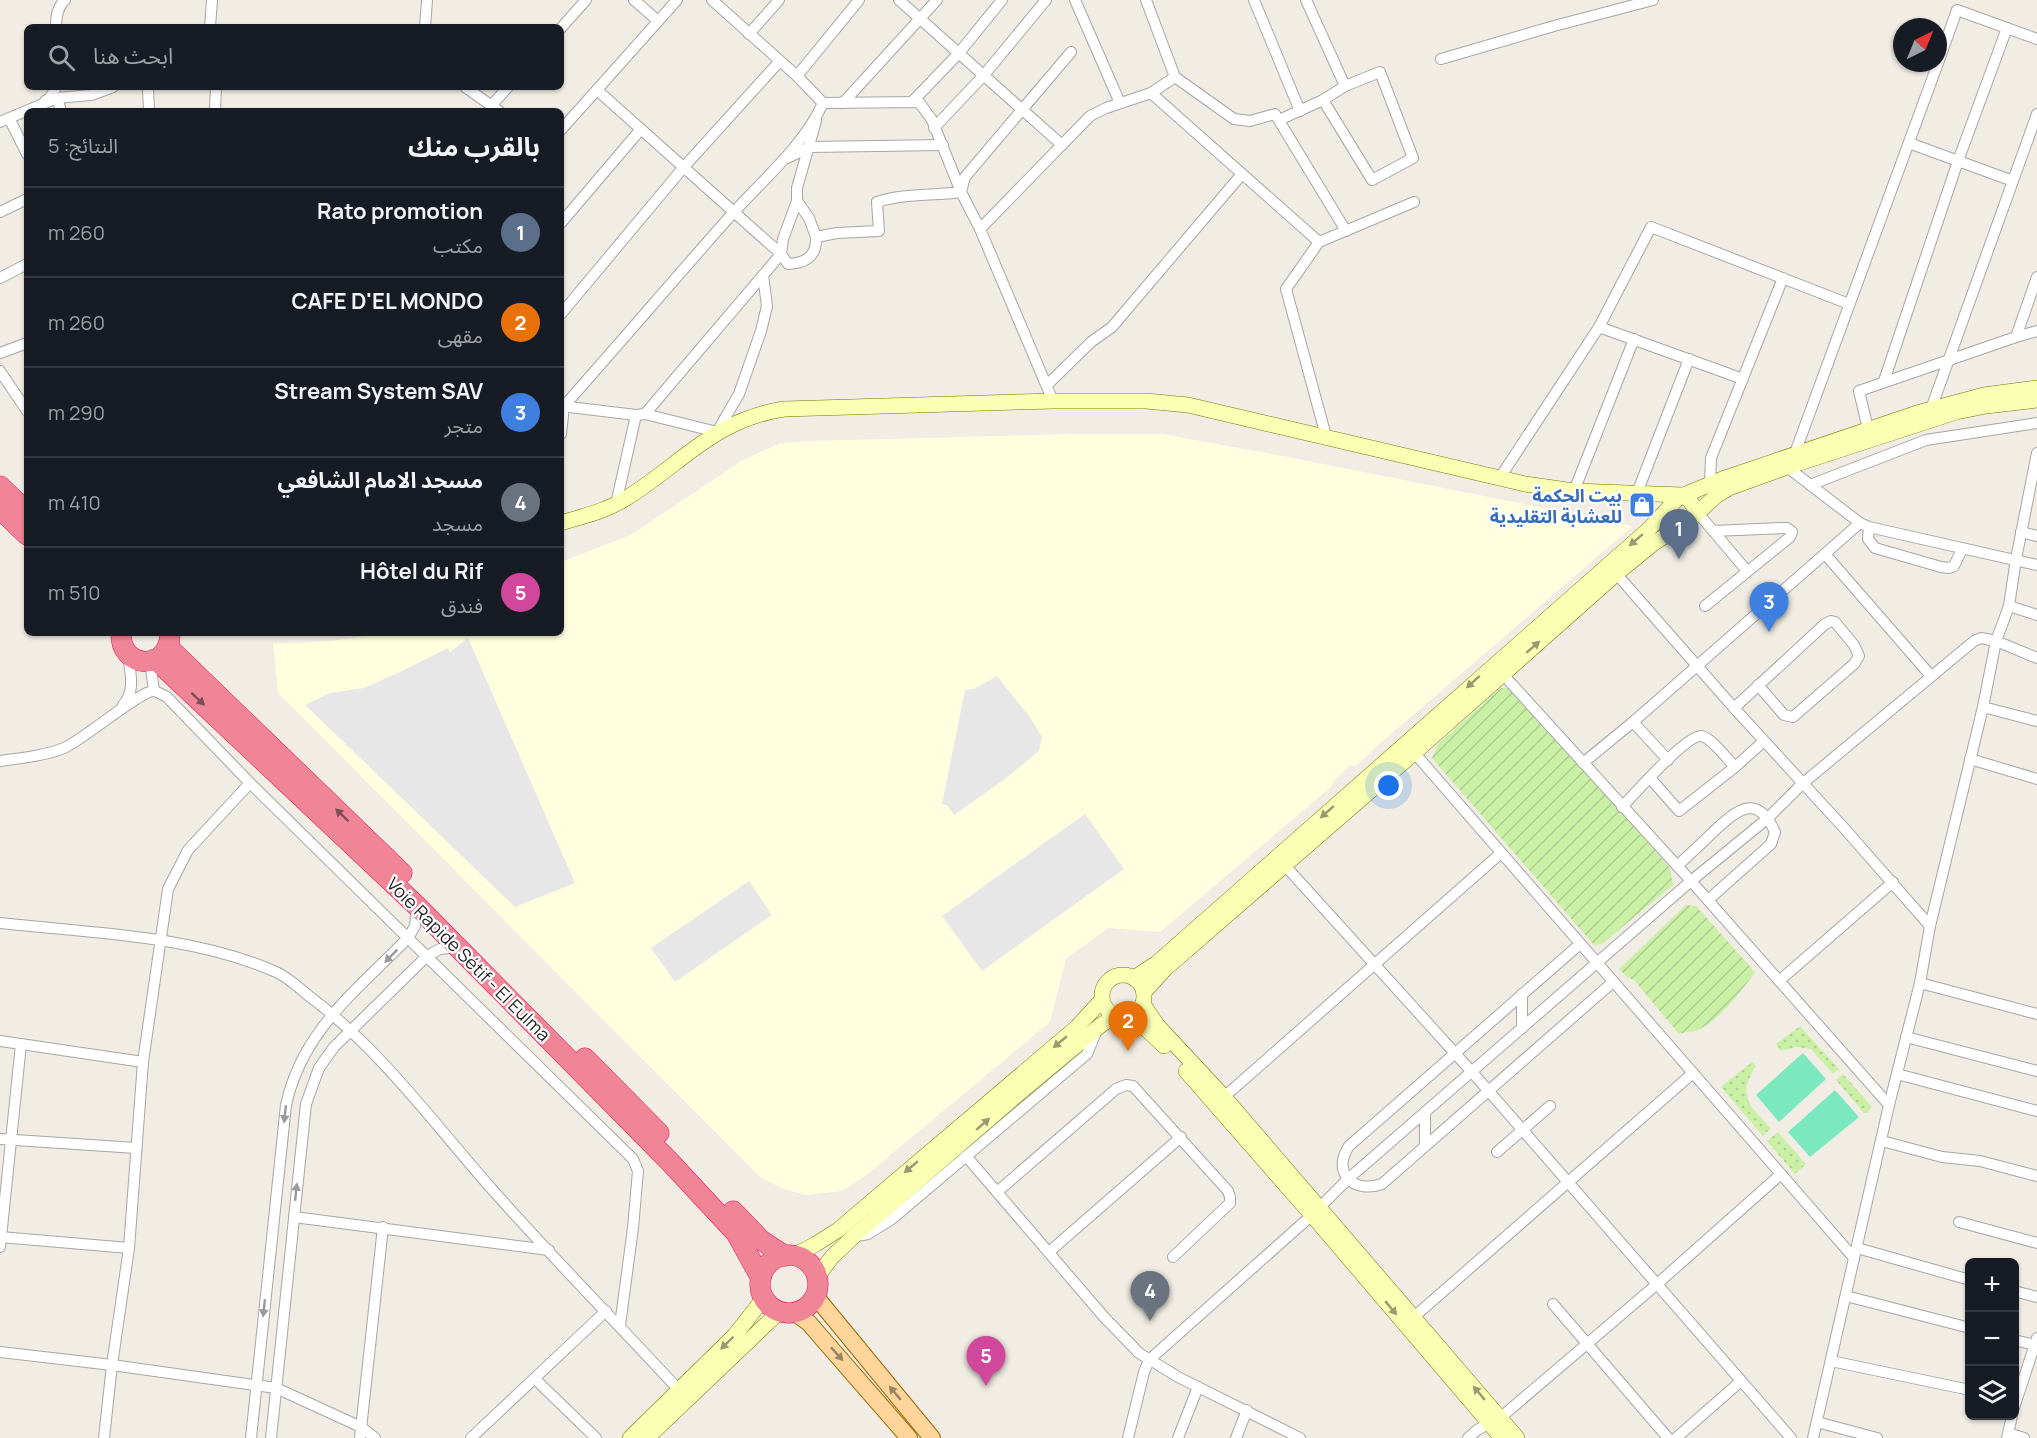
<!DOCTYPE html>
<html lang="ar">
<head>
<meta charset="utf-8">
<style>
	:root { --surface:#171b24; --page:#20242c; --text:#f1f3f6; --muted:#9ea1a6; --line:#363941; --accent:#e18787 }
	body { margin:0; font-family:Manrope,"Noto Sans Arabic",sans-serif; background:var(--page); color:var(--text); direction:rtl }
	.controls { position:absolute; right:18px; bottom:18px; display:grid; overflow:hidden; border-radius:9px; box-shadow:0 2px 4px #0004 }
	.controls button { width:54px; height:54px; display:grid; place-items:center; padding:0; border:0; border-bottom:2px solid var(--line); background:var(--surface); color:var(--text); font:30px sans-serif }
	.compass { position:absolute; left:1893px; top:18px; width:54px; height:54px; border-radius:50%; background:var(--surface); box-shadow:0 2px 4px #0004; rotate:43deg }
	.you { position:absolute; left:1389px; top:786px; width:21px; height:21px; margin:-15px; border:4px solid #fff; border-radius:50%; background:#1a73e8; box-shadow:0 0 0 9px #1a73e833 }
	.badge { display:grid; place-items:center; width:39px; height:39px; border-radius:50%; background:var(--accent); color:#fff; font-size:20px; font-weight:700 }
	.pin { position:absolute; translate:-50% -50px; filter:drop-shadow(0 2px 3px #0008) }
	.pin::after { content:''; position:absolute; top:32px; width:21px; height:18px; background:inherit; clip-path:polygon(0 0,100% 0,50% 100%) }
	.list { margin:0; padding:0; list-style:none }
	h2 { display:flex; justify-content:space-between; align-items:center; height:78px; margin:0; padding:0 24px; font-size:26px }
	h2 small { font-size:20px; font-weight:400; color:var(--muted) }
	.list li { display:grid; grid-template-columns:39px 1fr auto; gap:18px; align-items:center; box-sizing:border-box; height:90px; padding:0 24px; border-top:2px solid var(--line) }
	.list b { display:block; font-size:22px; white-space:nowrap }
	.list p { margin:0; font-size:20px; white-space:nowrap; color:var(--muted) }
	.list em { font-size:20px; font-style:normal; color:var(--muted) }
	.icon { flex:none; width:33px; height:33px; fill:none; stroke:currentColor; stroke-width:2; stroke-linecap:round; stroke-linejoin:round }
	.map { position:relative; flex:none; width:2037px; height:1438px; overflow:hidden; direction:ltr }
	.search { position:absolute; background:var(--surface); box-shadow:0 2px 4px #0004; left:24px; top:24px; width:540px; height:66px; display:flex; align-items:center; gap:15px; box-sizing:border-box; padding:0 21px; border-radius:9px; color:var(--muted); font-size:22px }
	.panel { position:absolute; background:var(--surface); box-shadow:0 2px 4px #0004; left:24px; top:108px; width:540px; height:528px; border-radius:9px; direction:rtl }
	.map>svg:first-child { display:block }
	.education { fill:#ffffdf }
	.grass { fill:url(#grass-dots) }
	.garden { fill:url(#garden-furrows) }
	.pitch { fill:#7be8bf }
	.parking { fill:#e7e7e7 }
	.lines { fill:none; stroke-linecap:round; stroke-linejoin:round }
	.street-casing { stroke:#a6a6a6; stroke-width:12 }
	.secondary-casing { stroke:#6e7c00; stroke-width:16 }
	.primary-casing { stroke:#9a6900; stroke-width:18 }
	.highway-casing { stroke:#ed135c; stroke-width:21 }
	.street { stroke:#fff; stroke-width:10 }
	.secondary { stroke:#fbffb4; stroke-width:15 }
	.primary { stroke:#ffd59b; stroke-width:16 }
	.highway { stroke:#f08598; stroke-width:20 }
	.oneway { fill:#989a71 }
	.oneway2 { fill:#7d4d55 }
	.oneway3 { fill:#9a9a9a }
	.oneway4 { fill:#9a8363 }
	.labels { text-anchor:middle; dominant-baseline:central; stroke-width:4.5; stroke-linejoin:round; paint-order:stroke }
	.shop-label { font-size:18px; font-weight:bold; fill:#366cbe; stroke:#fff; text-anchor:end }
	.street-label { font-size:18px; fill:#1f1f1f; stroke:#fff }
</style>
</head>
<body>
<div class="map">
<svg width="2037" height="1438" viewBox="0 0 2037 1438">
	<defs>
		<pattern id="grass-dots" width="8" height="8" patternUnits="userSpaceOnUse" patternTransform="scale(1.5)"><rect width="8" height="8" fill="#c9f0a5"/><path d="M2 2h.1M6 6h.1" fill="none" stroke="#accd8e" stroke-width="1.8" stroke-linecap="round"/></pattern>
		<pattern id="garden-furrows" width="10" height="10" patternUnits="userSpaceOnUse" patternTransform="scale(1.5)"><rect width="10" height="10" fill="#c9f0a5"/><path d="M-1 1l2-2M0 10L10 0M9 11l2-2" fill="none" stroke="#accd8e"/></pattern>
	</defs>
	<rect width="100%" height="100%" fill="#f1ede4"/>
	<path class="education" d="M1073 434H1162L1278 455 1633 526 1377 746 1356 766 1350 765 1334 781 1332 786 1160 932 1108 928 1066 959 1050 1022 865 1176 842 1191 806 1195 784 1189 760 1177 278 693 273 644 331 641 366 636 375 633H561V562L631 535 743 460 781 443 809 441Z"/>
	<g class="grass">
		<path d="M1800 1026 1839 1069 1833 1074 1811 1049 1797 1047 1781 1051 1776 1044Z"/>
		<path d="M1752 1062 1756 1066C1736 1096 1750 1106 1771 1128L1763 1136 1721 1087Z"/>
		<path d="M1843 1074 1872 1107 1867 1113H1864L1836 1080Z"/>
		<path d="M1778 1132 1806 1164 1795 1174 1767 1141Z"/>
	</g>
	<g class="garden">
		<path d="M1501 688H1513L1670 868 1673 885 1602 944 1594 945 1432 758 1438 744Z"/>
		<path d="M1686 905 1696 906 1755 972C1741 992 1721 1019 1698 1030 1693 1032 1685 1032 1679 1034L1634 980 1627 977 1619 969Z"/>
	</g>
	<g class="pitch">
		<path d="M1803 1053 1826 1079 1779 1122 1756 1095Z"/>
		<path d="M1835 1090 1859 1117 1810 1157 1788 1132Z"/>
	</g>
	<g class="parking">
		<path d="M468 638 575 883 515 907 305 705 330 693 364 688 400 672 448 648 450 652Z"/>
		<path d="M997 676 1029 716 1042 737 1039 751 1005 779 954 815 947 805 942 804 965 690 974 689Z"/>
		<path d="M1085 814 1124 869 982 971 942 916Z"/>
		<path d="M749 881 772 915 675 982 651 948Z"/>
	</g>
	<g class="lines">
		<g class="street-casing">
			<g id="street">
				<path d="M634 0 657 20"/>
				<path d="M899 0 1062 145"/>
				<path d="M1075 0 1120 103"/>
				<path d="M1146 0 1175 77 1234 119 1250 121 1275 114 1346 231"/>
				<path d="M1254 0 1300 111"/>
				<path d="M56 27C56 17 57 7 65 0"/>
				<path d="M210 27 212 0"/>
				<path d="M425 27 427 0"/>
				<path d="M561 28 586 0"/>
				<path d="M749 34 779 0"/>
				<path d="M1441 59 1554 26 1653 0"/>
				<path d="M1938 63 1957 10 2037 39"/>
				<path d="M797 76 859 0"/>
				<path d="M148 87 149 111"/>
				<path d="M465 87 499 111"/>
				<path d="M597 90 781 254 645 414"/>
				<path d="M1151 93 1319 242"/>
				<path d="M57 98 61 111"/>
				<path d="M1323 100 1345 86"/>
				<path d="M45 101 50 98 56 87"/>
				<path d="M912 102 959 53 1002 0"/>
				<path d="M843 103 937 0"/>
				<path d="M492 105 508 87"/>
				<path d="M215 111 216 87"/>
				<path d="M9 118 27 154"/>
				<path d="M1279 120 1323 100 1372 180 1413 158 1380 72 1345 86 1306 0"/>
				<path d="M816 121 797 188V201L783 239 781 254 788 264C806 263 817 256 816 237L837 233 879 231 877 202C904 193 932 196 961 192L932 120 919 102 823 103"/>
				<path d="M0 122 57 98 91 95 113 87"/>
				<path d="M934 128 984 75 1046 0"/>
				<path d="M561 130 677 0"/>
				<path d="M1909 143 2013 181"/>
				<path d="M787 158 810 147 943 145"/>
				<path d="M797 201 809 218 816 237"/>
				<path d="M0 212 27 199"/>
				<path d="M561 223 641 129"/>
				<path d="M980 229 1090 116 1106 108 1151 93 1175 77"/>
				<path d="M0 278 27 264"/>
				<path d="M561 314 683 168 779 62"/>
				<path d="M1599 327 1743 379"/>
				<path d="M2016 337 2037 277"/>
				<path d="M0 353 27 343"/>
				<path d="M0 371 27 411"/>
				<path d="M1884 381 1958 161 2007 28"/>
				<path d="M1047 385 1091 342 1112 327 1242 174"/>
				<path d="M1053 401 980 229 961 192 965 177 1071 52"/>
				<path d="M561 406 636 415 645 414 717 432 739 394 761 331 767 306 763 275"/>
				<path d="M1931 409 2037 114"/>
				<path d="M1868 429 1859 391 2016 337 2037 331"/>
				<path d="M561 434 564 406C621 342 676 277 733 213 763 180 805 144 823 103L797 76 712 0"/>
				<path d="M1326 436 1286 289 1319 242 1414 202"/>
				<path d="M1795 453 1938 63"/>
				<path d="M2037 453 2016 559 2009 606 1996 641 2037 658"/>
				<path d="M1787 467 1860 523 1869 527 2037 565"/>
				<path d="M1499 479 1599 327 1651 227 1849 304"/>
				<path d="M1710 484 1711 458 1783 278"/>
				<path d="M1810 485 1926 440 2037 423"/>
				<path d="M1574 491 1634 339"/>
				<path d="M1637 493 1689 359"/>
				<path d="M616 504 636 415"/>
				<path d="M1698 513 1747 571"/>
				<path d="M1869 527 1868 539 1875 548 1941 567 1949 568 1954 566 1962 549"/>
				<path d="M2021 532 2037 536"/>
				<path d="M1825 554 1931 676"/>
				<path d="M1613 570 1734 708 1844 828 1930 926"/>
				<path d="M1705 606 1790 537 1792 532 1787 528H1783L1713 531"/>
				<path d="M2009 606 2037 615"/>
				<path d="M150 661 154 691"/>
				<path d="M1499 670 1691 881 1889 1105"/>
				<path d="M123 705C136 691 130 672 128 654"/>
				<path d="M1983 707 2037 721"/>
				<path d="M1734 708 1825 624 1831 621 1835 622 1854 645 1859 656 1854 664 1793 717 1784 715 1758 685"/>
				<path d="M1633 722 1668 760"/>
				<path d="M1411 749 1854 1258"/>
				<path d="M1970 759 2037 779"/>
				<path d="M0 761C21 758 44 756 64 748 83 740 141 690 154 691 158 692 163 695 167 697L250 783 188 850 168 889 143 1062"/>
				<path d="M1583 763 1633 722 1860 523"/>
				<path d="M1650 778 1679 811 1735 767 1764 741"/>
				<path d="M250 783 633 1159 638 1171 633 1228 620 1325"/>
				<path d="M1622 807C1634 794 1687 735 1701 736 1711 737 1728 760 1735 767"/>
				<path d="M1280 860 1472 1072 1791 1438"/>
				<path d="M1677 866C1688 856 1700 845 1711 834 1735 812 1756 790 1775 832L1771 844 1708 900"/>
				<path d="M0 923C90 933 193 935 276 972 288 977 299 988 309 996 380 1049 432 1121 490 1187 551 1256 616 1322 679 1390"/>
				<path d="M1580 944 1349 1146C1331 1173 1354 1194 1382 1184L1613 982"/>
				<path d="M1779 981 1893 882"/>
				<path d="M1920 983 2037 1014"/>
				<path d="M1522 994V1028"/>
				<path d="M1906 1037 2037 1071"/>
				<path d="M0 1041 143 1062 129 1248 112 1365 104 1438"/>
				<path d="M1897 1074 2037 1111"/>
				<path d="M1224 1097 1501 853"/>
				<path d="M1425 1112V1146"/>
				<path d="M0 1139 136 1148"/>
				<path d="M1882 1141 1942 1157 1980 1161 2037 1176"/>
				<path d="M1497 1152 1550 1106"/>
				<path d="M966 1156 1104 1317 1139 1353 1178 1377 1300 1438"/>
				<path d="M997 1192 1116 1089 1126 1085 1133 1086 1228 1191 1230 1197V1203L1173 1257"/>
				<path d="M294 1217 549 1250"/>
				<path d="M1959 1222 2037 1243"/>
				<path d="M857 1236 868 1234 892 1219 1087 1054 1097 1030"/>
				<path d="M0 1237 129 1248"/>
				<path d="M0 1247 21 1044"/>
				<path d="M1857 1248 1970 1280"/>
				<path d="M1049 1252 1181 1137"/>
				<path d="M2014 1291 2037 1297"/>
				<path d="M1846 1296 1970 1328"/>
				<path d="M1553 1304 1668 1438"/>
				<path d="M1415 1316 1693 1073"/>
				<path d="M2014 1340 2035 1345"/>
				<path d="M0 1352 112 1365 276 1388 361 1427 375 1438"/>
				<path d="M1831 1361 1970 1390"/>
				<path d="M535 1379 596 1438"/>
				<path d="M2014 1408 2037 1338"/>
				<path d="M1817 1422 1877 1438"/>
				<path d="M2008 1433 2024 1438"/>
				<path d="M251 1438 286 1105C302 1031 357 990 408 938L415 926 417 907"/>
				<path d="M271 1438 306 1104 319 1068 334 1047 427 956 440 949 458 947"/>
				<path d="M360 1438 383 1227"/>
				<path d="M471 1438 606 1311"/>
				<path d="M1128 1438 1144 1372 1149 1360 1312 1215 1348 1179 1691 881 1768 818 1802 784 1974 641 1981 638 1996 641 1983 707 1930 926 1920 983 1889 1105 1813 1438"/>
				<path d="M1178 1438 1198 1387"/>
				<path d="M1236 1438 1247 1410"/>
				<path d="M1468 1438 1477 1430 1500 1418 1656 1285 1781 1174"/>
				<path d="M1676 1438 1741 1381"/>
				<path d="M2007 1438 2012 1416"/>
			</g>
		</g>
		<g class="secondary-casing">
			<g id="secondary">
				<path d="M561 523C583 516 606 511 625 499 682 464 713 420 784 409L1053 401H1146L1188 405 1525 484 1574 491 1682 495 1690 501 1698 513"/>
				<circle cx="1123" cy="996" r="21"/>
				<path d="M1134 978 1157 963 1648 530 1679 497 1725 478 1917 413 1984 395 2037 388"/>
				<path d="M1144 992 1165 969 1414 753 1616 574 1654 543 1690 520 1717 495 1729 488 1787 467 1956 412 1986 406 2037 400"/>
				<path d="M1143 1004 1157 1025 1224 1097 1517 1438"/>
				<path d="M1126 1017 1146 1029 1164 1046"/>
				<path d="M1186 1071 1312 1215 1502 1438"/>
				<path d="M793 1256 816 1244 838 1230 1076 1028 1101 1001"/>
				<path d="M817 1277 832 1257 854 1236 1011 1100 1101 1025 1115 1016"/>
				<path d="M630 1438 735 1335 764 1298"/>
				<path d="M647 1438 779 1312"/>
			</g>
		</g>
		<g class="primary-casing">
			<g id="primary">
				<path d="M816 1297 932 1438"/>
				<path d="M795 1313 809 1323 821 1337 909 1438"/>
			</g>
		</g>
		<g class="highway-casing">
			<g id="highway">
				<path d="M0 486 27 512"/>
				<path d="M0 509 27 535"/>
				<path d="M121 633C120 670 170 672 170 633"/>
				<path d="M168 647 402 873"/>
				<path d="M155 659 417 906 670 1162 736 1233 761 1278"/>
				<path d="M585 1058 659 1133"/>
				<path d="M733 1211 761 1240 785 1256"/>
				<circle cx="789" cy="1284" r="29"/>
			</g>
		</g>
		<use href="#street" class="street"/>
		<use href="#secondary" class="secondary"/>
		<use href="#primary" class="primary"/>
		<use href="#highway" class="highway"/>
	</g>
	<defs><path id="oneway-solid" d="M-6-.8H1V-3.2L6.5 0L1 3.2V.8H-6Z" transform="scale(1.5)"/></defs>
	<g class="oneway">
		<use href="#oneway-solid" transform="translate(1636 540) rotate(139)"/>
		<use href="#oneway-solid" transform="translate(1533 647) rotate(-41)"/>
		<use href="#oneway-solid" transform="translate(1473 682) rotate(138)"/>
		<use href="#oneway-solid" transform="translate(1327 812) rotate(139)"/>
		<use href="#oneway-solid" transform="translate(1060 1042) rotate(140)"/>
		<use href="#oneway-solid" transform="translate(983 1124) rotate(-41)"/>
		<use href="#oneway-solid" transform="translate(911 1167) rotate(140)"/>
		<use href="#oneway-solid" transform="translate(1391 1308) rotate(50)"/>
		<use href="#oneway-solid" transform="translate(727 1343) rotate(136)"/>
		<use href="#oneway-solid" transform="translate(1479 1393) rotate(-130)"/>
	</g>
	<g class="oneway2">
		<use href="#oneway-solid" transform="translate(198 699) rotate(43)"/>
		<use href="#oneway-solid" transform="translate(342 815) rotate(-136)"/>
	</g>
	<g class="oneway3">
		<use href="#oneway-solid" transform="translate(391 956) rotate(135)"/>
		<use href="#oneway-solid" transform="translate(285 1114) rotate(96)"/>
		<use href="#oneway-solid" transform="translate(296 1192) rotate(-84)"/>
		<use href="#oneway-solid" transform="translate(264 1308) rotate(96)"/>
	</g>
	<g class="oneway4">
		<use href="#oneway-solid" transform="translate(837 1354) rotate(48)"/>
		<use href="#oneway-solid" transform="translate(895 1393) rotate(-130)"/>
	</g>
	<defs>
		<g id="shop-square" transform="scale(1.35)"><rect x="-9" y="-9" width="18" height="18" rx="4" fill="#3f7fe0" stroke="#fff"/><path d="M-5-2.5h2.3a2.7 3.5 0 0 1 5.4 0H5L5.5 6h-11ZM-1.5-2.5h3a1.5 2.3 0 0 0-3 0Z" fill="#fff"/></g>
	</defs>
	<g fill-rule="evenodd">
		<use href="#shop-square" x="1642" y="505"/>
	</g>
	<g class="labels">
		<g class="shop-label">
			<text x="1622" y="495">بيت الحكمة<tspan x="1622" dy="21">للعشابة التقليدية</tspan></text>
		</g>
		<g class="street-label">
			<text transform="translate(469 959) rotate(45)">Voie Rapide Sétif - El Eulma</text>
		</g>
	</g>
</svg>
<div class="controls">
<button>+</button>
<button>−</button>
<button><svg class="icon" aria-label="layers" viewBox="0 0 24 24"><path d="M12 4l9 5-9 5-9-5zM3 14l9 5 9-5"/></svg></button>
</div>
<svg class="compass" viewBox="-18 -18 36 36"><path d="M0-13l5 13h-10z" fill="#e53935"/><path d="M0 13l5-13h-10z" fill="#9ea1a6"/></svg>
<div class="you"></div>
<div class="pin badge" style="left:1679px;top:559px;background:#5c6f8a">1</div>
<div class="pin badge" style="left:1128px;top:1051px;background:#e8710a">2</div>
<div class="pin badge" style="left:1769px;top:632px;background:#3f7fe0">3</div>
<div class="pin badge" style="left:1150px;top:1321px;background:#6b7280">4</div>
<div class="pin badge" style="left:986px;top:1386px;background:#d1479c">5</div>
<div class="search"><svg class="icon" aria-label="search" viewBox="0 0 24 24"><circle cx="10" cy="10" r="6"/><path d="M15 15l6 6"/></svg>ابحث هنا</div>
<section class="panel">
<h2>بالقرب منك<small>النتائج: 5</small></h2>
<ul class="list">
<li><span class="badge" style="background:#5c6f8a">1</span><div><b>Rato promotion</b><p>مكتب</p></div><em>260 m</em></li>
<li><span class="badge" style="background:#e8710a">2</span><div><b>CAFE D'EL MONDO</b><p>مقهى</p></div><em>260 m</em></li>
<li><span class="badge" style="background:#3f7fe0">3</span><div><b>Stream System SAV</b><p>متجر</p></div><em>290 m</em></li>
<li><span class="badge" style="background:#6b7280">4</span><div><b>مسجد الامام الشافعي</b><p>مسجد</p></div><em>410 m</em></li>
<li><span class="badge" style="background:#d1479c">5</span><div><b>Hôtel du Rif</b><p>فندق</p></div><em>510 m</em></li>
</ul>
</section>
</div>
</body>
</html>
